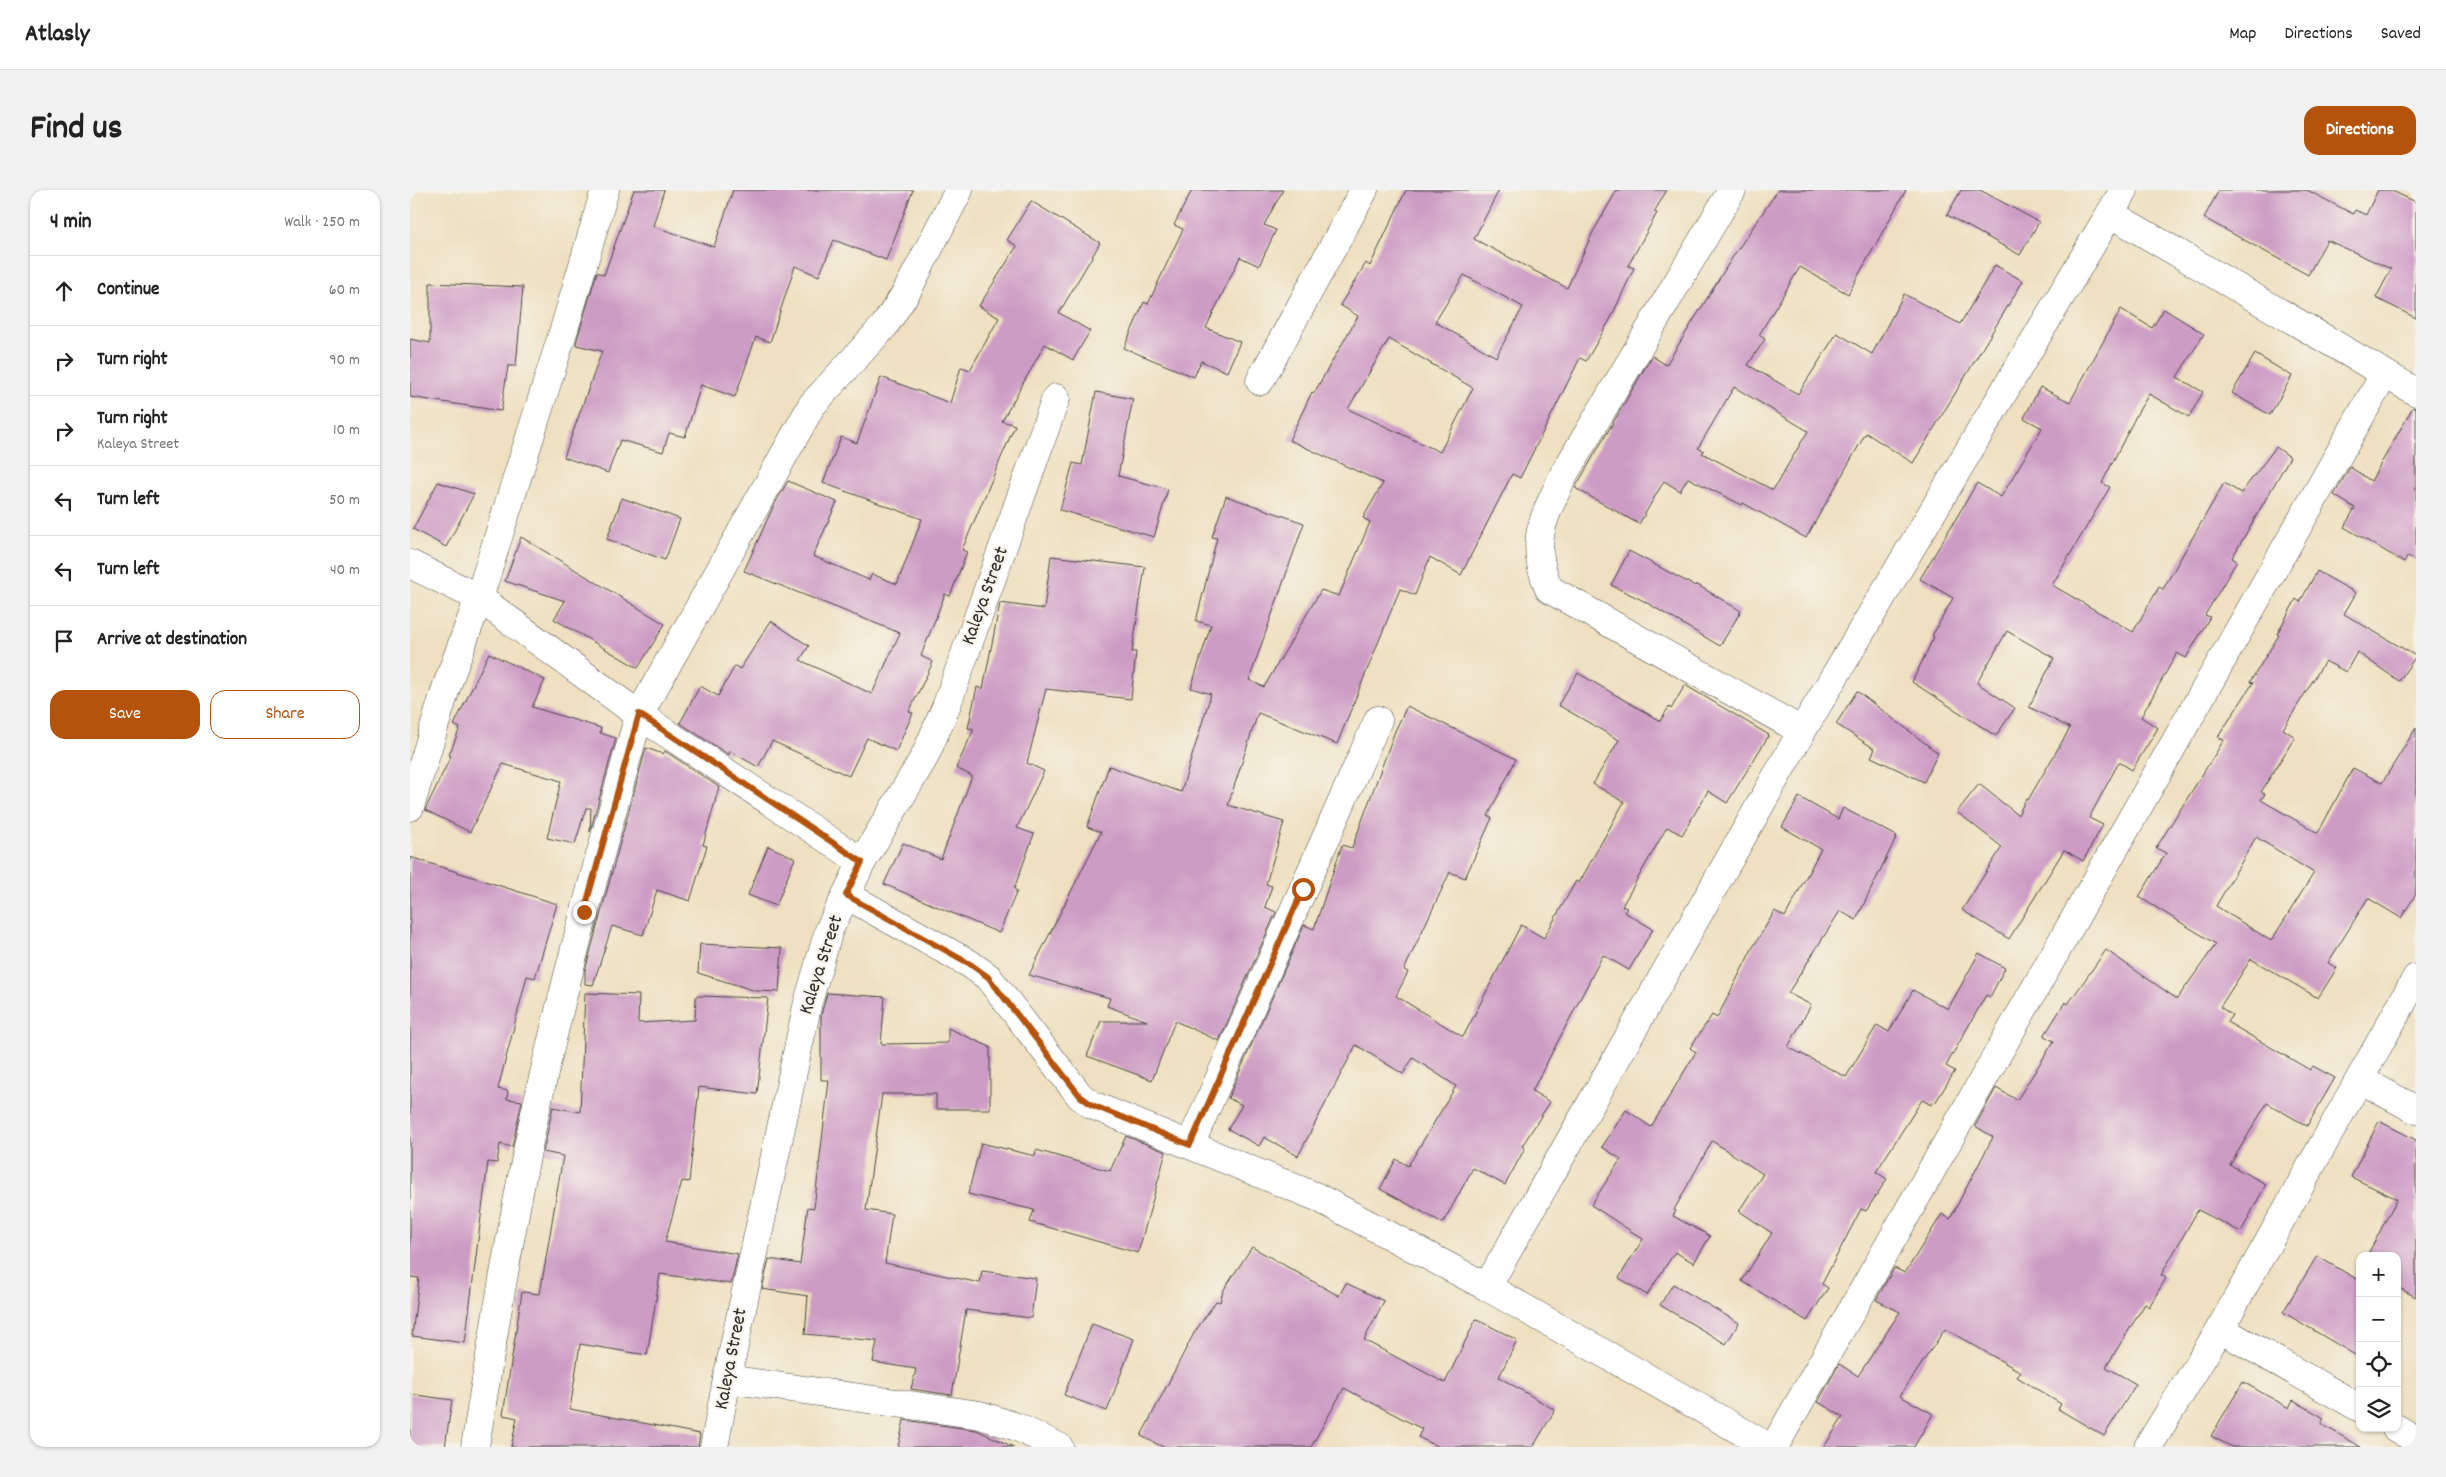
<!DOCTYPE html>
<html lang="en">
<head>
<meta charset="utf-8">
<style>
	:root { --surface:#fff; --page:#f2f2f2; --text:#222; --muted:#767676; --line:#e0e0e0; --accent:#b45309 }
	body { margin:0; font-family:Dekko,sans-serif; background:var(--page); color:var(--text) }
	.controls { position:absolute; right:15px; bottom:15px; display:grid; overflow:hidden; border-radius:10px; box-shadow:0 1px 4px #0004 }
	.controls button { width:45px; height:45px; display:grid; place-items:center; padding:0; border:0; border-bottom:1px solid var(--line); background:var(--surface); color:var(--text); font:25px sans-serif }
	.stop { position:absolute; width:15px; height:15px; margin:-11px; border:4px solid #b45309; border-radius:50%; background:#fff }
	.stop.end { background:#b45309; border-color:#fff; box-shadow:0 1px 5px #0008 }
	.list { margin:0; padding:0; list-style:none }
	h2 { display:flex; justify-content:space-between; align-items:center; height:65px; margin:0; padding:0 20px; font-size:21px }
	h2 small { font-size:16px; font-weight:400; color:var(--muted) }
	.list li { display:grid; grid-template-columns:32px 1fr auto; gap:15px; align-items:center; box-sizing:border-box; height:70px; padding:0 20px; border-top:1px solid var(--line) }
	.list b { display:block; font-size:19px; white-space:nowrap }
	.list p { margin:0; font-size:16px; white-space:nowrap; color:var(--muted) }
	.list em { font-size:16px; font-style:normal; color:var(--muted) }
	.actions { display:flex; gap:10px; padding:15px 20px }
	.actions a { flex:1; padding:11px 0; border:1px solid var(--accent); border-radius:15px; text-align:center; font-size:18px; color:var(--accent) }
	.actions .main { background:var(--accent); color:#fff }
	.icon { flex:none; width:28px; height:28px; fill:none; stroke:currentColor; stroke-width:2; stroke-linecap:round; stroke-linejoin:round }
	.map { position:relative; flex:none; width:2006px; height:1257px; overflow:hidden; border-radius:15px }
	header { display:flex; align-items:center; gap:30px; box-sizing:border-box; height:70px; padding:0 25px; background:var(--surface); border-bottom:1px solid var(--line) }
	header strong { font-size:24px }
	nav { display:flex; gap:28px; margin-inline-start:auto; font-size:18px }
	.intro { display:flex; align-items:center; justify-content:space-between; box-sizing:border-box; height:120px; padding:0 30px }
	h1 { margin:0; font-size:35px }
	.button { padding:12px 22px; border-radius:15px; background:var(--accent); color:#fff; font-size:18px; font-weight:700 }
	main { display:flex; gap:30px; padding:0 30px }
	aside { flex:1; background:var(--surface); border-radius:15px; box-shadow:0 1px 4px #0004 }
	.map>svg:first-child { display:block }
	.building { fill:#cd9cc5; fill-rule:evenodd }
	.lines { fill:none; stroke-linecap:round; stroke-linejoin:round }
	.street-casing { stroke:#484641; stroke-width:29 }
	.street { stroke:#fff; stroke-width:28 }
	.route { stroke:#b45309; stroke-width:6 }
	.labels { text-anchor:middle; dominant-baseline:central; stroke-width:4; stroke-linejoin:round; paint-order:stroke }
	.street-label { font-size:20px; fill:#2b2b2b; stroke:#f7f3e8 }
</style>
</head>
<body>
<header>
<strong>Atlasly</strong>
<nav><a>Map</a><a>Directions</a><a>Saved</a></nav>
</header>
<div class="intro"><h1>Find us</h1><a class="button">Directions</a></div>
<main>
<aside>
<h2>4 min<small>Walk · 250 m</small></h2>
<ul class="list">
<li><svg class="icon" aria-label="ahead" viewBox="0 0 24 24"><path d="M12 20V5M6 11l6-6 6 6"/></svg><div><b>Continue</b></div><em>60 m</em></li>
<li><svg class="icon" aria-label="right" viewBox="0 0 24 24"><path d="M7 20v-9h11M14 6l5 5-5 5"/></svg><div><b>Turn right</b></div><em>90 m</em></li>
<li><svg class="icon" aria-label="right" viewBox="0 0 24 24"><path d="M7 20v-9h11M14 6l5 5-5 5"/></svg><div><b>Turn right</b><p>Kaleya Street</p></div><em>10 m</em></li>
<li><svg class="icon" aria-label="left" viewBox="0 0 24 24"><path d="M17 20v-9H6M10 6l-5 5 5 5"/></svg><div><b>Turn left</b></div><em>50 m</em></li>
<li><svg class="icon" aria-label="left" viewBox="0 0 24 24"><path d="M17 20v-9H6M10 6l-5 5 5 5"/></svg><div><b>Turn left</b></div><em>40 m</em></li>
<li><svg class="icon" aria-label="arrive" viewBox="0 0 24 24"><path d="M6 21V4h12l-3 4 3 4H6"/></svg><div><b>Arrive at destination</b></div></li>
</ul>
<div class="actions"><a class="main">Save</a><a>Share</a></div>
</aside>
<div class="map">
<svg width="2006" height="1257" viewBox="0 0 2006 1257">
	<rect width="100%" height="100%" fill="#f7f3e8"/>
	<filter id="ink" filterUnits="userSpaceOnUse"><feTurbulence type="fractalNoise" baseFrequency=".02" numOctaves="2"/><feDisplacementMap in="SourceGraphic" scale="10" xChannelSelector="R" yChannelSelector="G"/><feConvolveMatrix kernelMatrix="1 2 1 2 8 2 1 2 1" color-interpolation-filters="sRGB"/></filter>
	<filter id="wash" filterUnits="userSpaceOnUse"><feTurbulence type="fractalNoise" baseFrequency=".0096" numOctaves="4" result="noise"/><feDisplacementMap in="SourceGraphic" scale="20" xChannelSelector="R" yChannelSelector="G"/><feGaussianBlur stdDeviation="1.12" result="paint"/><feColorMatrix in="noise" values="0 0 0 0 0 0 0 0 0 0 0 0 0 0 0 0 0 1.4 0 .05"/><feComposite in="paint" operator="in"/></filter>
	<g filter="url(#wash)">
		<rect width="100%" height="100%" fill="#eee0c0"/>
		<g id="blocks">
			<g class="building">
				<path d="M224 0H254L243 36 304 57 323 0H503L476 70 424 50 409 86 385 76 360 152 346 147 325 207 291 195 275 247 259 243 253 262 210 250 198 283 154 267 192 161 166 155 167 149 187 82 194 85Z"/>
				<path d="M782 0H873L854 35 866 40 849 76 830 67 796 138 830 152 817 182 791 171 784 187 714 158 734 112 738 114 773 39 764 35Z"/>
				<path d="M996 0H1089L1064 49 1157 98 1183 42 1207 0H1257L1244 22 1247 23 1218 76 1224 78 1201 128 1176 171 1170 168 1110 288 1102 284 1051 385 1020 367 1005 405 990 399 927 554 848 523 818 615 874 632 856 694 862 696 855 717 866 722 809 851 765 831 742 890 677 866 691 831H737L697 816 700 808 619 785 691 642 677 637 699 576 771 602 801 504 781 498 801 435 786 431 807 348 802 347 816 306 894 333 839 490 854 497 911 400 929 406 960 332 953 328 973 293 879 250 902 202 904 203 948 126 930 115 956 73 960 76ZM1054 85 1113 117 1086 167 1025 132ZM979 149 1063 198 1030 262 938 219Z"/>
				<path d="M1368 0H1496L1438 104 1390 77 1349 145 1355 149 1338 175 1388 204 1427 143 1462 164 1494 104 1550 134 1585 75 1613 91 1503 273 1456 243 1396 348 1333 313 1332 315 1278 288 1270 301 1254 291 1229 334 1165 298 1242 166 1256 175 1322 68ZM1324 197 1398 241 1363 300 1292 263 1294 261 1288 258Z"/>
				<path d="M1551 0H1570L1629 32 1610 65 1537 25Z"/>
				<path d="M1809 0H1897L1943 24 1945 20 1956 25 1968 0H1980L2006 12V128L1966 108 1981 79 1917 50 1898 85 1794 28Z"/>
				<path d="M621 11 690 53 649 123 680 141 663 170 635 154 592 231 605 235 552 360 557 362 540 406 535 404 511 466 523 472 499 522 503 523 486 561 457 548 439 586 362 551 348 577 320 561 319 565 270 533 290 496 308 506 325 476 330 479 361 431 399 456 390 470 462 504 490 443 334 381 363 317 378 291 427 312 403 366 459 390 462 384 487 394 512 329 413 293 431 247 447 253 471 187 540 213 551 177 560 180 589 128 569 116 607 56 597 50Z"/>
				<path d="M20 93 113 97 106 176H98L91 221 0 207V149L20 153Z"/>
				<path d="M1711 119 1742 138 1754 119 1794 144 1767 187 1793 202 1779 227 1739 204 1728 222 1692 293 1700 297 1642 395 1723 442 1749 397 1753 399 1814 293 1831 303 1866 257 1880 267 1822 368 1827 371 1795 425 1800 427 1776 468 1767 463 1731 527 1748 538 1722 580 1709 572 1679 628 1693 635 1673 671 1654 660 1599 749 1552 720 1592 657 1547 622 1569 594 1608 625 1616 609 1618 610 1660 538 1619 517 1644 468 1597 441 1567 493 1605 518 1586 546 1502 492 1524 447 1522 446 1543 408 1510 389 1567 293 1591 307 1632 238 1614 228 1630 197 1660 212Z"/>
				<path d="M1845 164 1882 186 1860 225 1822 203Z"/>
				<path d="M686 202 723 209 708 286 758 299 744 347 650 320 663 273 672 275Z"/>
				<path d="M2003 217 2006 218V371L1998 366 1994 372 1934 337 1945 318 1924 305 1940 277 1961 291Z"/>
				<path d="M28 292 64 304 36 357 3 339Z"/>
				<path d="M212 308 270 329 255 370 197 349Z"/>
				<path d="M111 347 255 434 228 478 144 429 155 411 95 391Z"/>
				<path d="M1219 361 1285 396 1286 394 1331 421 1310 456 1232 410 1201 395Z"/>
				<path d="M641 366 735 377 722 462H726L721 509 636 499 617 573 634 581 607 638 624 644 604 699 607 701 589 743 474 694 493 653 531 669 562 586 546 578 564 539 558 538 567 497 573 499 590 413 634 419Z"/>
				<path d="M1907 381 1946 403 1934 424 2006 466 1989 491 1947 462 1936 482 1915 471 1873 539 1885 547 1851 602 1855 604 1851 610 1908 643 1943 578 1972 593 2006 538V704L1991 728 1958 708 1918 773 1927 778 1908 808 1841 769 1810 817 1822 825 1817 832 1900 880 1903 876 1925 888 1897 936 1857 913 1820 975 1856 994 1831 1042 1788 1020 1751 1085 1756 1088 1739 1117 1735 1114 1696 1177 1726 1194 1694 1246 1648 1219 1651 1214 1607 1187 1611 1182 1535 1139 1490 1206 1523 1224 1504 1257H1414L1433 1227 1408 1212 1429 1174 1448 1186 1490 1122 1466 1110 1484 1078 1495 1083 1532 1024 1540 1029 1583 947 1565 936 1586 898 1607 910 1644 851 1634 846 1655 812 1658 814 1696 760 1767 809 1806 754 1729 707 1756 663 1746 658 1814 550 1808 547 1843 493 1840 492 1869 445 1867 444 1886 409 1890 412ZM1846 647 1904 683 1861 751 1806 716Z"/>
				<path d="M79 463 135 490 122 517 191 538 190 543 206 548 180 642 181 618H176L165 654 137 648 151 591 93 574 60 642 15 620 41 566 39 565 50 538 44 535Z"/>
				<path d="M1168 483 1250 531 1259 517 1261 519 1275 495 1359 545 1317 613 1298 601 1272 645 1257 637 1212 716 1217 718 1214 722 1243 739 1219 780 1193 765 1122 901 1140 912 1112 956 1115 958 1095 995 1063 978 1033 1033 970 999 986 969 998 976 1046 896 1003 868 993 884 946 855 888 966 854 947 849 956 818 939 832 915 818 908 894 735 904 739 932 655 942 658 985 541 997 516 1106 569 1078 626 1082 628 1055 688 1040 682 994 780 998 782 986 806 1053 847 1111 735 1134 748 1166 691 1169 693 1214 612 1183 594 1209 550 1148 515Z"/>
				<path d="M1447 501 1528 563 1514 592 1461 567 1465 559 1426 534Z"/>
				<path d="M236 558 253 564 255 561 309 597 293 655 297 656 280 711 247 700 233 745 202 736 183 795 175 794V781Z"/>
				<path d="M1389 607 1428 629 1433 618 1487 646 1446 730 1430 721 1378 803 1401 815 1378 857 1436 887 1467 835 1479 842 1503 800 1538 819 1569 763 1595 778 1580 807 1576 805 1536 876 1545 881 1525 913 1523 911 1521 915 1512 910 1466 982 1477 989 1456 1021 1451 1019 1412 1094 1418 1098 1397 1131 1332 1091 1362 1043 1329 1021 1353 984 1302 951 1264 1020 1266 1021 1263 1026 1300 1046 1284 1073 1265 1062 1237 1105 1209 1088 1233 1049 1181 1015 1211 969 1192 957 1216 920 1241 937 1286 862 1280 858 1302 825 1307 828 1343 757 1365 721 1375 727 1411 659 1372 637Z"/>
				<path d="M358 656 385 668 366 716 338 705Z"/>
				<path d="M0 667 147 714 125 788 117 786 88 899 98 901 97 909 112 911 102 957 90 954 87 973 78 972 55 1153 2 1146 9 1088 0 1087Z"/>
				<path d="M290 754 372 758 369 802 346 801 288 783Z"/>
				<path d="M175 803 229 805 228 833 285 830 286 806 358 808 347 904 289 897 279 992 272 991 255 1052 328 1064 321 1094 250 1084 237 1165 170 1154 160 1219 290 1244 288 1257H101L107 1228 93 1225 112 1102 130 1104 153 966 133 962 143 917 170 922Z"/>
				<path d="M417 803 475 807 471 854 538 853V838L580 857V919H526V904H472L456 1020 482 1024 475 1073 570 1093 572 1081 626 1088 621 1128 556 1120 542 1205 501 1199 506 1179 463 1172 467 1151 395 1144 398 1106 352 1099 359 1069 390 1074 398 1017 404 1018 419 890H411V825Z"/>
				<path d="M1969 931 2006 950V1107L1987 1097V1066H1957L1987 1009 1941 987Z"/>
				<path d="M716 946 756 962 728 1063 620 1032 624 1020 558 1004 571 953 625 966 626 960 700 981Z"/>
				<path d="M842 1057 929 1106 936 1093 974 1111 954 1150 1035 1193 1066 1129 1107 1150 1089 1187 1145 1220 1123 1257H1029L1008 1247 1012 1239 934 1198 901 1257H753L731 1246 784 1143 806 1111 810 1112 813 1101Z"/>
				<path d="M1907 1066 1950 1091V1168L1873 1122Z"/>
				<path d="M1263 1094 1329 1133 1316 1154 1250 1115Z"/>
				<path d="M682 1134 724 1149 697 1221 654 1205Z"/>
				<path d="M1833 1192 1879 1218 1883 1210 1914 1228 1911 1234 1951 1257H1822L1801 1246Z"/>
				<path d="M0 1204 42 1210 35 1257H0Z"/>
				<path d="M494 1230 566 1240 604 1257H488Z"/>
			</g>
		</g>
	</g>
	<g filter="url(#ink)">
		<use href="#blocks" fill-opacity="0" stroke="#484641" stroke-width="1"/>
		<g class="lines">
			<g class="street-casing">
				<g id="street">
					<path d="M1322 0 1154 284C1134 328 1118 351 1139 399L1392 541"/>
					<path d="M1701 24 2006 202"/>
					<path d="M850 191 954 0"/>
					<path d="M0 374 69 408 229 525 402 215 475 135 497 101 549 0"/>
					<path d="M0 617 37 495 69 408 155 136 195 0"/>
					<path d="M436 705 560 774 578 787 670 906 682 915 907 1007 1077 1097 1359 1257"/>
					<path d="M1951 890 2006 920"/>
					<path d="M780 955 968 530"/>
					<path d="M1077 1097 1392 541 1714 0"/>
					<path d="M1810 1139 1950 1218"/>
					<path d="M317 1189 570 1225 607 1237 649 1257"/>
					<path d="M1986 1238 2006 1250"/>
					<path d="M65 1257C82 1150 100 1043 122 937 152 798 191 661 229 525L452 672"/>
					<path d="M304 1257 317 1189 398 812 419 740 452 672 515 566 536 517 646 208"/>
					<path d="M1364 1257 1974 185"/>
					<path d="M1738 1257 1810 1139 2006 788"/>
				</g>
			</g>
			<use href="#street" class="street"/>
		</g>
	</g>
	<g class="lines" filter="url(#ink)">
		<path class="route" d="M174 722 229 524 452 672 436 705 560 774 578 787 670 906 682 915 780 955 893 699"/>
	</g>
	<g class="labels">
		<g class="street-label">
			<text transform="translate(576 406) rotate(-70)">Kaleya Street</text>
			<text transform="translate(412 775) rotate(-72)">Kaleya Street</text>
			<text transform="translate(322 1169) rotate(-79)">Kaleya Street</text>
		</g>
	</g>
</svg>
<div class="controls">
<button>+</button>
<button>−</button>
<button><svg class="icon" aria-label="locate" viewBox="0 0 24 24"><circle cx="12" cy="12" r="6"/><path d="M12 2v4M12 18v4M2 12h4M18 12h4"/></svg></button>
<button><svg class="icon" aria-label="layers" viewBox="0 0 24 24"><path d="M12 4l9 5-9 5-9-5zM3 14l9 5 9-5"/></svg></button>
</div>
<div class="stop" style="left:893px;top:699px"></div>
<div class="stop end" style="left:174px;top:722px"></div>
</div>
</main>
</body>
</html>
